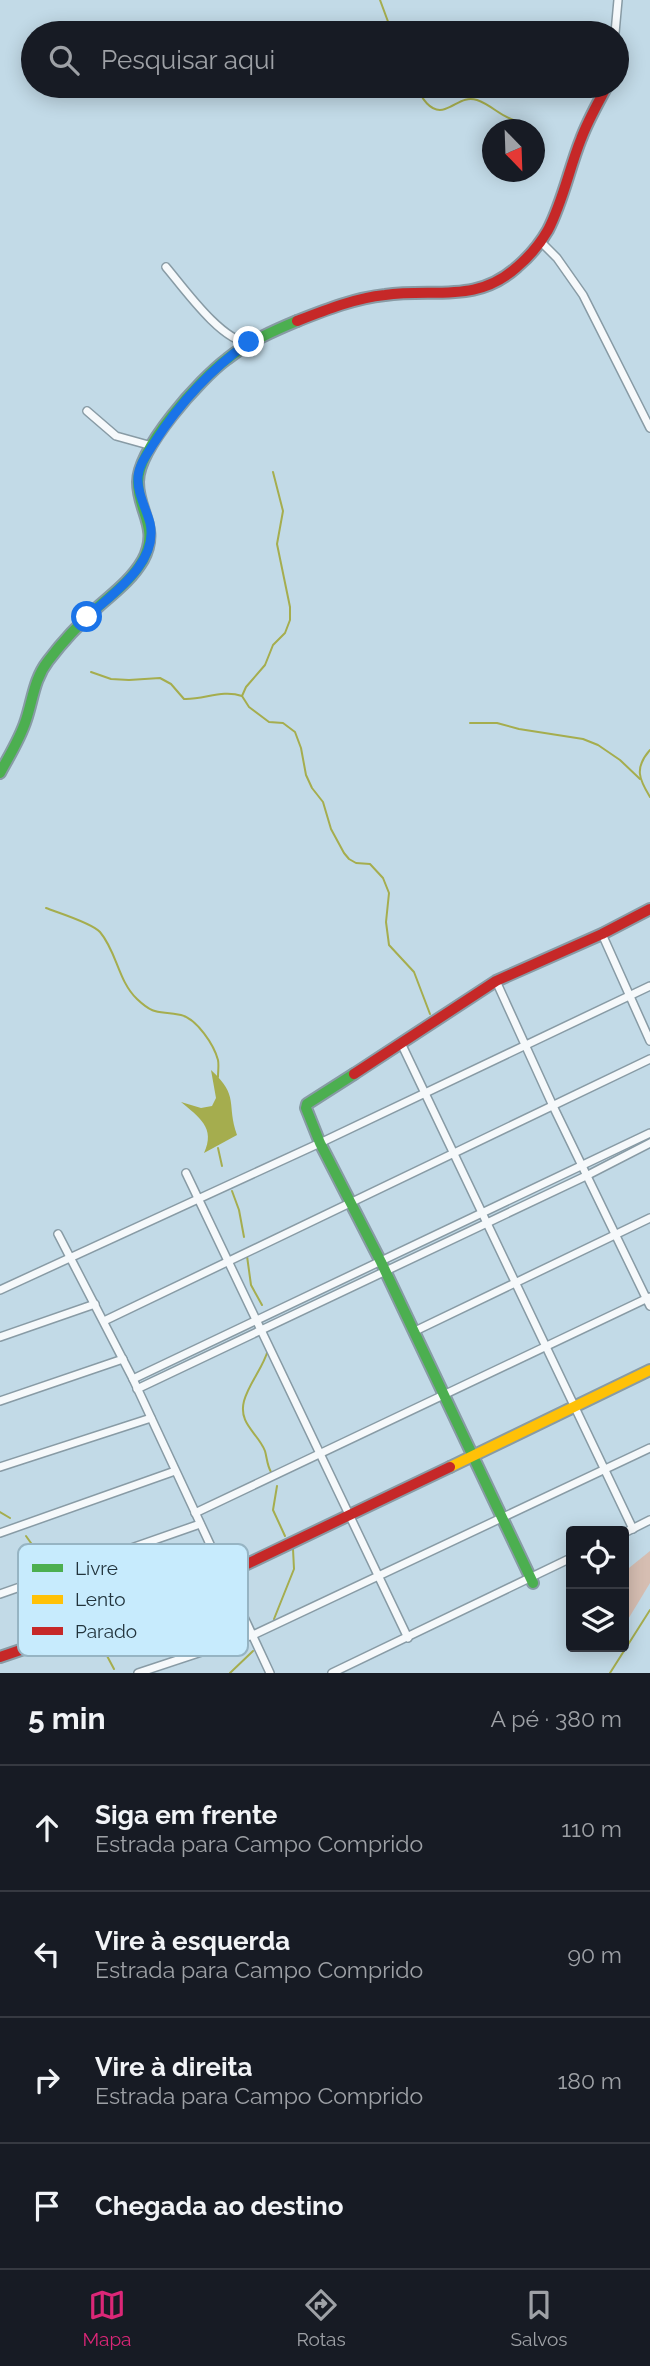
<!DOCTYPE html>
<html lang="pt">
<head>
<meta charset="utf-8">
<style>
	:root { --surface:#171b24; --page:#20242c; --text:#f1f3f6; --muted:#9ea1a6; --line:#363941; --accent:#db2777 }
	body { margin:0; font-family:Raleway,sans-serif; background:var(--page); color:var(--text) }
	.controls { position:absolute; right:21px; bottom:21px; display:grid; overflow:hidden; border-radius:7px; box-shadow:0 4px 18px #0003 }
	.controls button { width:63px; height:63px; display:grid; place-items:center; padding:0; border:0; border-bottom:2px solid var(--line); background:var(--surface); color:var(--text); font:35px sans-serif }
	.compass { position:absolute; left:482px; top:119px; width:63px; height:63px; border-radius:50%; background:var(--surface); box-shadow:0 4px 18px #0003; rotate:157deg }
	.stop { position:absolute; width:21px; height:21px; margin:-16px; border:5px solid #1a73e8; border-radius:50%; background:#fff }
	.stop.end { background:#1a73e8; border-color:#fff; box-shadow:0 2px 7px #0008 }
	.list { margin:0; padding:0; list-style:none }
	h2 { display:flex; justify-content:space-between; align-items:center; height:91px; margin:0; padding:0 28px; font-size:30px }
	h2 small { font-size:23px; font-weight:400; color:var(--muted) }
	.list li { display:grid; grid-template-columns:46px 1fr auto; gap:21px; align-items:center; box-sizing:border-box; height:126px; padding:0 28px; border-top:2px solid var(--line) }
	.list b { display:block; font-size:26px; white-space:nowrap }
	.list p { margin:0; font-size:23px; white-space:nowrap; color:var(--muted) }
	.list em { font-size:23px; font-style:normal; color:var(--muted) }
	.icon { flex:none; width:38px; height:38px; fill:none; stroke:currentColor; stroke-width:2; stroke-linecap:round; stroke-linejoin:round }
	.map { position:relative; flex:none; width:650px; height:1673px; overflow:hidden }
	.search { position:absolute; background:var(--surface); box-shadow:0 4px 18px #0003; left:21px; right:21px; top:21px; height:77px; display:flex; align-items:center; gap:18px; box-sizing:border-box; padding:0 24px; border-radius:38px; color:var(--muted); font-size:26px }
	.sheet { height:595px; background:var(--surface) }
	nav { display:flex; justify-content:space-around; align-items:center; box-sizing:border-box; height:98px; border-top:2px solid var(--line); background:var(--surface); font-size:19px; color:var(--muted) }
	nav a { display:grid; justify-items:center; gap:4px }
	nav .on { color:var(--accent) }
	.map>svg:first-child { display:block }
	.green { fill:#d6beb2 }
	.water { fill:#a5ad4e }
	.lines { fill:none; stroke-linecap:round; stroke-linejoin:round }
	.stream { stroke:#a5ad4e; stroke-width:2 }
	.street-casing { stroke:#889ba5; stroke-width:10 }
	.fast-casing { stroke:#889ba5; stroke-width:14 }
	.slow-casing { stroke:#889ba5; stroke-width:14 }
	.jam-casing { stroke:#889ba5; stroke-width:14 }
	.street { stroke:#f6f9fb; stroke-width:7 }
	.fast { stroke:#4caf50; stroke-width:10 }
	.slow { stroke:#ffc107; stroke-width:10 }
	.jam { stroke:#c62828; stroke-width:10 }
	.route { stroke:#1a73e8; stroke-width:9 }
	.key { fill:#c7ebfd; stroke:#96b4c3; stroke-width:2 }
	.key-label { font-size:19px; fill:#22343d }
</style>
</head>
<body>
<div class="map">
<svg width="650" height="1673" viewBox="0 0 650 1673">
	<rect width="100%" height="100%" fill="#c2dae7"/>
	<path class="green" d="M650 1551V1583L624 1626V1572Z"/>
	<path class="water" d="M211 1070C240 1097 226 1103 237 1135L204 1153C216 1128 199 1117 181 1102L201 1108 212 1106 216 1098Z"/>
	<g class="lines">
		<g class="stream">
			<path d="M380 0 390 27 398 33"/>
			<path d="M418 86C420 97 431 114 445 109 457 105 464 96 477 100 492 105 502 118 517 121"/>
			<path d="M273 472 283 511 277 544 290 607V620L285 633 273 645 265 665 246 687 242 696 249 707 269 722 283 723 295 732 301 748 306 775 312 788 323 802 331 829 344 853 349 859 356 863 370 864 383 878 389 893 386 922 389 945 414 972 430 1014"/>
			<path d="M91 672 111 679 129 680 160 678 171 684 184 699C204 700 222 689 242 696"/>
			<path d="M470 723H497L519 729 583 739 598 745 620 760 640 779"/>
			<path d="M650 750C634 768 639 779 650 797"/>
			<path d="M46 908C59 913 92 923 100 932 117 952 118 981 137 999 156 1017 159 1010 181 1015 197 1019 214 1045 218 1060 219 1065 218 1071 218 1077"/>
			<path d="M218 1148 222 1166"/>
			<path d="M232 1191 239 1210 244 1237"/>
			<path d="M247 1256 251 1285 262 1305"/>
			<path d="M268 1350C263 1368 249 1383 244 1401 238 1424 258 1433 265 1451 267 1458 267 1465 271 1472"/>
			<path d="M277 1486 273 1510 285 1536"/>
			<path d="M0 1512 10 1518"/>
			<path d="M26 1536 43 1560 52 1566"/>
			<path d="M64 1586 83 1618"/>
			<path d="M274 1619 294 1569 293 1549"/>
			<path d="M97 1637 114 1669"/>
			<path d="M230 1673 253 1651"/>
			<path d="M610 1673 650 1610"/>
		</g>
		<g class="street-casing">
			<g id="street">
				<path d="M615 33 618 0"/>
				<path d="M541 242 557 258 583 295 650 428"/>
				<path d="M166 267C183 287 222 342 248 342"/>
				<path d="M87 411 116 436 152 446"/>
				<path d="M602 934 650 1041"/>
				<path d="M496 981 553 1106 650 1306"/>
				<path d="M401 1043 633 1529"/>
				<path d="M186 1173 408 1638"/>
				<path d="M58 1234 133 1379 270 1673"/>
				<path d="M0 1290 320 1143 650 986"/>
				<path d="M104 1321 650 1059"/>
				<path d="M413 1332 650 1218"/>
				<path d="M0 1337 95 1304"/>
				<path d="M133 1379 650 1133"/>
				<path d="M137 1389 588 1175 650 1143"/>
				<path d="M0 1401 123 1359"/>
				<path d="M0 1467 151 1418"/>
				<path d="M195 1513 650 1297"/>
				<path d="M0 1533 175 1471"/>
				<path d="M624 1533 650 1520"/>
				<path d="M0 1594 200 1524"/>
				<path d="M138 1673 253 1635 650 1448"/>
				<path d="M332 1673 571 1558"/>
			</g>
		</g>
		<g class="fast-casing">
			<g id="fast">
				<path d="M0 773C9 756 20 739 26 720 33 699 34 679 48 661 63 641 80 623 99 606 115 592 132 579 143 560 160 528 138 512 138 482 138 448 200 379 227 359 248 342 273 331 297 321"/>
				<path d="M354 1074 307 1104 306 1108 320 1143 381 1262 533 1583"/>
			</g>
		</g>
		<g class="slow-casing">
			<path id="slow" d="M450 1467 650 1370"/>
		</g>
		<g class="jam-casing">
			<g id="jam">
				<path d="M297 321C325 310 355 298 385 295 434 288 476 304 517 267 530 256 540 244 548 230 563 201 569 169 581 139 588 120 598 103 607 86"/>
				<path d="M354 1074 496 981 602 934 650 909"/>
				<path d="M0 1657 91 1626 224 1575 450 1467"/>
			</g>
		</g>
		<use href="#street" class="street"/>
		<use href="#fast" class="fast"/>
		<use href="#slow" class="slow"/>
		<use href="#jam" class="jam"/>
	</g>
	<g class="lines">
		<path class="route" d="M87 617C112 594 159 563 150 523 146 508 137 493 138 477 139 464 148 453 154 443 179 404 211 369 249 342"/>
	</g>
	<rect x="18" y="1544" width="230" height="112" rx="10" class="key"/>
	<rect x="32" y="1564" width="31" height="8" fill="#4caf50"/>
	<rect x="32" y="1595" width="31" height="9" fill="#ffc107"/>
	<rect x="32" y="1627" width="31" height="8" fill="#c62828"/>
	<g class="key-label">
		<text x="75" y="1575">Livre</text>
		<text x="75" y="1606">Lento</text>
		<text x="75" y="1638">Parado</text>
	</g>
</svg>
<div class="controls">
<button><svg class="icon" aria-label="locate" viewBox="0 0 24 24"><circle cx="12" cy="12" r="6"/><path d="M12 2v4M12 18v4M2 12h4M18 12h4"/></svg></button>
<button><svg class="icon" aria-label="layers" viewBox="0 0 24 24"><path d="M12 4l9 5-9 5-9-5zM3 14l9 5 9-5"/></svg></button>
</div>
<svg class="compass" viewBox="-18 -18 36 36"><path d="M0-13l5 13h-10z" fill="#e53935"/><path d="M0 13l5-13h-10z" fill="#9ea1a6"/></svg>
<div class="stop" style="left:87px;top:617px"></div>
<div class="stop end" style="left:249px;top:342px"></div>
<div class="search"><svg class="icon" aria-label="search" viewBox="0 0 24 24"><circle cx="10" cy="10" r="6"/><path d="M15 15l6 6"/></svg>Pesquisar aqui</div>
</div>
<section class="sheet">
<h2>5 min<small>A pé · 380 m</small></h2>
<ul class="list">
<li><svg class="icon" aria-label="ahead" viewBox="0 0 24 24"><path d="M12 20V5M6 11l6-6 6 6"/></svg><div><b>Siga em frente</b><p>Estrada para Campo Comprido</p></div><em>110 m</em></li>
<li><svg class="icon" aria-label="left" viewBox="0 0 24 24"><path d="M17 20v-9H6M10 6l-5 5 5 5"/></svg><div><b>Vire à esquerda</b><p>Estrada para Campo Comprido</p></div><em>90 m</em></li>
<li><svg class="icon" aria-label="right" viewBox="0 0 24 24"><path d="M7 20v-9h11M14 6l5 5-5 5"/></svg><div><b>Vire à direita</b><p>Estrada para Campo Comprido</p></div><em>180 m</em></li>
<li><svg class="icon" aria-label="arrive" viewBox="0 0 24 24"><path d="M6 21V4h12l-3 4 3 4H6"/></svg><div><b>Chegada ao destino</b></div></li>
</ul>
</section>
<nav>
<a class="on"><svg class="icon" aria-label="map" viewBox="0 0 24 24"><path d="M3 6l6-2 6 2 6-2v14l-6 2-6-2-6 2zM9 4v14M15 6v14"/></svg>Mapa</a>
<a><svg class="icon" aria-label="directions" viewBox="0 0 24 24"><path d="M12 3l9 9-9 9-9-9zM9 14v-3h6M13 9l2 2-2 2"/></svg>Rotas</a>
<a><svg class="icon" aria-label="saved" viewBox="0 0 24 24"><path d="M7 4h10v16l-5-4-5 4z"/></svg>Salvos</a>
</nav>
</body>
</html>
